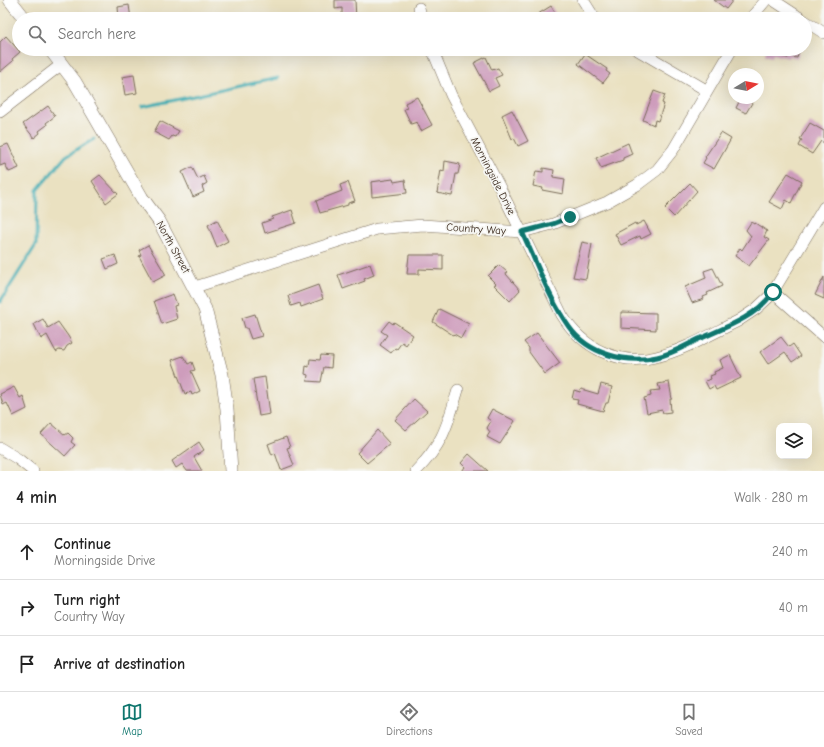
<!DOCTYPE html>
<html lang="en">
<head>
<meta charset="utf-8">
<style>
	:root { --surface:#fff; --page:#f6f6f6; --text:#222; --muted:#767676; --line:#e0e0e0; --accent:#0f766e }
	body { margin:0; font-family:"Comic Neue",sans-serif; background:var(--page); color:var(--text) }
	.controls { position:absolute; right:12px; bottom:12px; display:grid; overflow:hidden; border-radius:8px; box-shadow:0 4px 16px #0002 }
	.controls button { width:36px; height:36px; display:grid; place-items:center; padding:0; border:0; border-bottom:1px solid var(--line); background:var(--surface); color:var(--text); font:20px sans-serif }
	.compass { position:absolute; left:728px; top:68px; width:36px; height:36px; border-radius:50%; background:var(--surface); box-shadow:0 4px 16px #0002; rotate:80deg }
	.stop { position:absolute; width:12px; height:12px; margin:-9px; border:3px solid #0f766e; border-radius:50%; background:#fff }
	.stop.end { background:#0f766e; border-color:#fff; box-shadow:0 1px 4px #0008 }
	.list { margin:0; padding:0; list-style:none }
	h2 { display:flex; justify-content:space-between; align-items:center; height:52px; margin:0; padding:0 16px; font-size:17px }
	h2 small { font-size:13px; font-weight:400; color:var(--muted) }
	.list li { display:grid; grid-template-columns:26px 1fr auto; gap:12px; align-items:center; box-sizing:border-box; height:56px; padding:0 16px; border-top:1px solid var(--line) }
	.list b { display:block; font-size:15px; white-space:nowrap }
	.list p { margin:0; font-size:13px; white-space:nowrap; color:var(--muted) }
	.list em { font-size:13px; font-style:normal; color:var(--muted) }
	.icon { flex:none; width:22px; height:22px; fill:none; stroke:currentColor; stroke-width:2; stroke-linecap:round; stroke-linejoin:round }
	.map { position:relative; flex:none; width:824px; height:471px; overflow:hidden }
	.search { position:absolute; background:var(--surface); box-shadow:0 4px 16px #0002; left:12px; right:12px; top:12px; height:44px; display:flex; align-items:center; gap:10px; box-sizing:border-box; padding:0 14px; border-radius:22px; color:var(--muted); font-size:15px }
	.sheet { height:220px; background:var(--surface) }
	nav { display:flex; justify-content:space-around; align-items:center; box-sizing:border-box; height:56px; border-top:1px solid var(--line); background:var(--surface); font-size:11px; color:var(--muted) }
	nav a { display:grid; justify-items:center; gap:2px }
	nav .on { color:var(--accent) }
	.map>svg:first-child { display:block }
	.lines { fill:none; stroke-linecap:round; stroke-linejoin:round }
	.stream { stroke:#3bacb3; stroke-width:3 }
	.building { fill:#ce9cbc }
	.minor-casing { stroke:#786a57; stroke-width:12 }
	.tertiary-casing { stroke:#786a57; stroke-width:14 }
	.minor { stroke:#fff; stroke-width:11 }
	.tertiary { stroke:#fff; stroke-width:13 }
	.route { stroke:#0f766e; stroke-width:5 }
	.labels { text-anchor:middle; dominant-baseline:central; stroke-width:3.5; stroke-linejoin:round; paint-order:stroke }
	.street-label { font-size:11px; fill:#3b2a1e; stroke:#f6f6f2 }
</style>
</head>
<body>
<div class="map">
<svg width="824" height="471" viewBox="0 0 824 471">
	<rect width="100%" height="100%" fill="#f6f6f2"/>
	<filter id="ink" filterUnits="userSpaceOnUse"><feTurbulence type="fractalNoise" baseFrequency=".025" numOctaves="2"/><feDisplacementMap in="SourceGraphic" scale="8" xChannelSelector="R" yChannelSelector="G"/><feConvolveMatrix kernelMatrix="1 2 1 2 8 2 1 2 1" color-interpolation-filters="sRGB"/></filter>
	<filter id="wash" filterUnits="userSpaceOnUse"><feTurbulence type="fractalNoise" baseFrequency=".012" numOctaves="4" result="noise"/><feDisplacementMap in="SourceGraphic" scale="16" xChannelSelector="R" yChannelSelector="G"/><feGaussianBlur stdDeviation="0.9" result="paint"/><feColorMatrix in="noise" values="0 0 0 0 0 0 0 0 0 0 0 0 0 0 0 0 0 1.4 0 .05"/><feComposite in="paint" operator="in"/></filter>
	<g filter="url(#wash)">
		<rect width="100%" height="100%" fill="#eae1c1"/>
		<g class="lines">
			<g class="stream">
				<path d="M142 107 278 78"/>
				<path d="M0 302 36 245 37 190 66 156 94 139"/>
			</g>
		</g>
		<g id="blocks">
			<g class="building">
				<path d="M335 0H355L356 19H342V8L335 9Z"/>
				<path d="M714 0H733L726 9Z"/>
				<path d="M129 5 131 19H119L118 7Z"/>
				<path d="M551 6 559 19H530Z"/>
				<path d="M6 36 20 52 12 59 13 61 0 72V42Z"/>
				<path d="M764 49H800L797 58 789 56 788 58 773 54 772 57 765 55 766 51Z"/>
				<path d="M585 54 607 69 606 71 610 74 603 83 578 64Z"/>
				<path d="M486 57 492 70 498 68 502 75 495 78 499 86 489 91 474 63Z"/>
				<path d="M134 75 137 93 125 95 122 77Z"/>
				<path d="M654 91 665 95 662 103 664 104 658 121 655 120 654 125 643 120Z"/>
				<path d="M417 97 432 125 421 131 417 122 411 124 404 109 407 108 405 103Z"/>
				<path d="M741 98H755L746 113 736 108Z"/>
				<path d="M48 106 55 116 46 123 47 125 39 131 40 133 34 138 23 124Z"/>
				<path d="M512 110 528 141 518 146 514 138 512 139 502 115Z"/>
				<path d="M160 121 179 131 175 137 172 136 169 140 154 132Z"/>
				<path d="M810 123 824 131V143L821 141 812 154 799 146 802 140 800 139Z"/>
				<path d="M721 133 731 139 714 169 703 163 706 158 705 157Z"/>
				<path d="M628 143 632 154 623 158V160L601 168 596 158Z"/>
				<path d="M8 144 19 168 9 172 5 164 0 166V147Z"/>
				<path d="M445 161 460 164 458 174H456L452 196 437 193 441 170 444 171Z"/>
				<path d="M192 167 198 179 204 176 207 183 202 186 204 192 193 197 182 172Z"/>
				<path d="M543 168 554 170 553 177 565 179 563 194 542 190 543 188 533 186 536 171 543 172Z"/>
				<path d="M788 173 802 181 791 203 786 200 782 209 769 202Z"/>
				<path d="M100 175 118 194 106 203 92 181Z"/>
				<path d="M393 179 394 182 405 180 407 193 372 197 371 182Z"/>
				<path d="M348 182 355 201 348 203V205L320 213 316 201 342 191 340 185Z"/>
				<path d="M690 183 697 191 674 217 665 208Z"/>
				<path d="M292 210 296 223 265 233 262 223 273 219 272 217Z"/>
				<path d="M217 220 228 241 217 247 208 225Z"/>
				<path d="M644 221 651 234 641 239 640 236 621 245 615 234 635 223 636 225Z"/>
				<path d="M751 222 754 224 755 223 767 231 764 237 769 240 749 266 735 256 740 248 742 250 751 236 746 230Z"/>
				<path d="M582 242 592 244 586 279 573 277Z"/>
				<path d="M148 245 166 275 153 282 139 256 141 255 139 250Z"/>
				<path d="M115 255 118 264 107 269 103 259Z"/>
				<path d="M409 255H443V270L419 269V274H407Z"/>
				<path d="M370 264 374 275 364 279 365 281 343 289 338 275Z"/>
				<path d="M499 265 507 272 506 274 520 290 510 301 494 285 496 284 488 276Z"/>
				<path d="M713 268 722 286 707 293 708 295 703 297 704 299 692 303 685 287 706 278 704 271Z"/>
				<path d="M824 277V299L815 295Z"/>
				<path d="M318 285 323 299 301 307 300 303 291 306 288 296Z"/>
				<path d="M173 294 177 305 174 306 177 319 162 324 154 301Z"/>
				<path d="M439 309 469 324 461 338 454 334 453 335 433 322Z"/>
				<path d="M621 312 656 313V330L621 328Z"/>
				<path d="M255 314 262 336 251 339 247 328H245L242 318Z"/>
				<path d="M43 319 48 328 58 322 68 336 72 343 67 346 64 351 59 350 56 352 47 335 41 339 34 324Z"/>
				<path d="M389 321 393 324 394 322 413 335 406 345 402 342 397 349 395 348 391 353 380 345 387 335 381 331Z"/>
				<path d="M537 333 560 363 545 374 529 352V348L524 342Z"/>
				<path d="M781 337 789 347 793 344 801 356 792 362 785 352 768 364 760 352Z"/>
				<path d="M321 355 332 356 331 368 324 367 321 382 307 381 308 375 305 374 306 366 309 367 310 359 320 360Z"/>
				<path d="M730 355 741 378 716 390 714 386 709 389 705 381 711 379 710 376 715 374 714 372 723 368 720 360Z"/>
				<path d="M183 356 188 364 192 362 195 370 191 371 200 391 192 395 191 392 185 394 172 360Z"/>
				<path d="M265 377 270 414 259 416 253 379Z"/>
				<path d="M669 382 672 399H670L671 412 663 413 662 410 647 413 644 398 651 396 650 391 660 390 658 384Z"/>
				<path d="M601 384 612 387 608 403H606L603 411 577 404 578 400 572 399 574 390 580 392 581 389 598 394Z"/>
				<path d="M14 387 20 398 23 396 27 409 13 416 7 403 3 405 0 394Z"/>
				<path d="M414 399 427 411 406 430 395 420Z"/>
				<path d="M492 409 515 421 500 444 487 437 490 432 487 428 491 421 487 418Z"/>
				<path d="M51 423 65 435 68 433 73 438 71 442 75 445 65 456 41 434Z"/>
				<path d="M377 430 390 444 367 463 357 453Z"/>
				<path d="M286 437 290 447 287 448 294 465 281 470 275 453 272 455 268 444Z"/>
				<path d="M199 442 204 450 194 457 202 471H187L182 464 176 468 172 461Z"/>
				<path d="M469 454 488 471H462L465 467 461 463Z"/>
			</g>
		</g>
	</g>
	<g filter="url(#ink)">
		<use href="#blocks" fill-opacity="0" stroke="#786a57" stroke-width="1"/>
		<g class="lines">
			<g class="minor-casing">
				<g id="minor">
					<path d="M583 0 595 19"/>
					<path d="M773 0 802 19"/>
					<path d="M419 8 422 19"/>
					<path d="M750 19 766 0"/>
					<path d="M805 21 824 33"/>
					<path d="M432 49 451 95 498 184 562 315C582 348 618 366 656 357 683 351 713 333 738 321L756 309 771 295 824 207"/>
					<path d="M636 49 706 90"/>
					<path d="M0 112 62 64"/>
					<path d="M195 287 377 229 423 225 522 232 553 224 607 202 637 185 657 170 673 150 732 49"/>
					<path d="M773 292 824 337"/>
					<path d="M0 448 18 459 33 471"/>
					<path d="M416 471C443 444 447 426 458 390"/>
				</g>
			</g>
			<g class="tertiary-casing">
				<g id="tertiary">
					<path d="M10 0 25 19"/>
					<path d="M50 49 75 82 142 198 159 221 205 309 222 375 227 409 231 471"/>
				</g>
			</g>
			<use href="#minor" class="minor"/>
			<use href="#tertiary" class="tertiary"/>
		</g>
	</g>
	<g class="lines" filter="url(#ink)">
		<path class="route" d="M570 217 553 224 522 232C537 263 549 299 569 327 588 354 626 364 657 357 672 354 685 346 699 339 724 328 757 317 773 292"/>
	</g>
	<g class="labels">
		<g class="street-label">
			<text transform="translate(493 176) rotate(63)">Morningside Drive</text>
			<text transform="translate(476 229) rotate(4)">Country Way</text>
			<text transform="translate(173 247) rotate(61)">North Street</text>
		</g>
	</g>
</svg>
<div class="controls">
<button><svg class="icon" aria-label="layers" viewBox="0 0 24 24"><path d="M12 4l9 5-9 5-9-5zM3 14l9 5 9-5"/></svg></button>
</div>
<svg class="compass" viewBox="-18 -18 36 36"><path d="M0-13l5 13h-10z" fill="#e53935"/><path d="M0 13l5-13h-10z" fill="#767676"/></svg>
<div class="stop" style="left:773px;top:292px"></div>
<div class="stop end" style="left:570px;top:217px"></div>
<div class="search"><svg class="icon" aria-label="search" viewBox="0 0 24 24"><circle cx="10" cy="10" r="6"/><path d="M15 15l6 6"/></svg>Search here</div>
</div>
<section class="sheet">
<h2>4 min<small>Walk · 280 m</small></h2>
<ul class="list">
<li><svg class="icon" aria-label="ahead" viewBox="0 0 24 24"><path d="M12 20V5M6 11l6-6 6 6"/></svg><div><b>Continue</b><p>Morningside Drive</p></div><em>240 m</em></li>
<li><svg class="icon" aria-label="right" viewBox="0 0 24 24"><path d="M7 20v-9h11M14 6l5 5-5 5"/></svg><div><b>Turn right</b><p>Country Way</p></div><em>40 m</em></li>
<li><svg class="icon" aria-label="arrive" viewBox="0 0 24 24"><path d="M6 21V4h12l-3 4 3 4H6"/></svg><div><b>Arrive at destination</b></div></li>
</ul>
</section>
<nav>
<a class="on"><svg class="icon" aria-label="map" viewBox="0 0 24 24"><path d="M3 6l6-2 6 2 6-2v14l-6 2-6-2-6 2zM9 4v14M15 6v14"/></svg>Map</a>
<a><svg class="icon" aria-label="directions" viewBox="0 0 24 24"><path d="M12 3l9 9-9 9-9-9zM9 14v-3h6M13 9l2 2-2 2"/></svg>Directions</a>
<a><svg class="icon" aria-label="saved" viewBox="0 0 24 24"><path d="M7 4h10v16l-5-4-5 4z"/></svg>Saved</a>
</nav>
</body>
</html>
